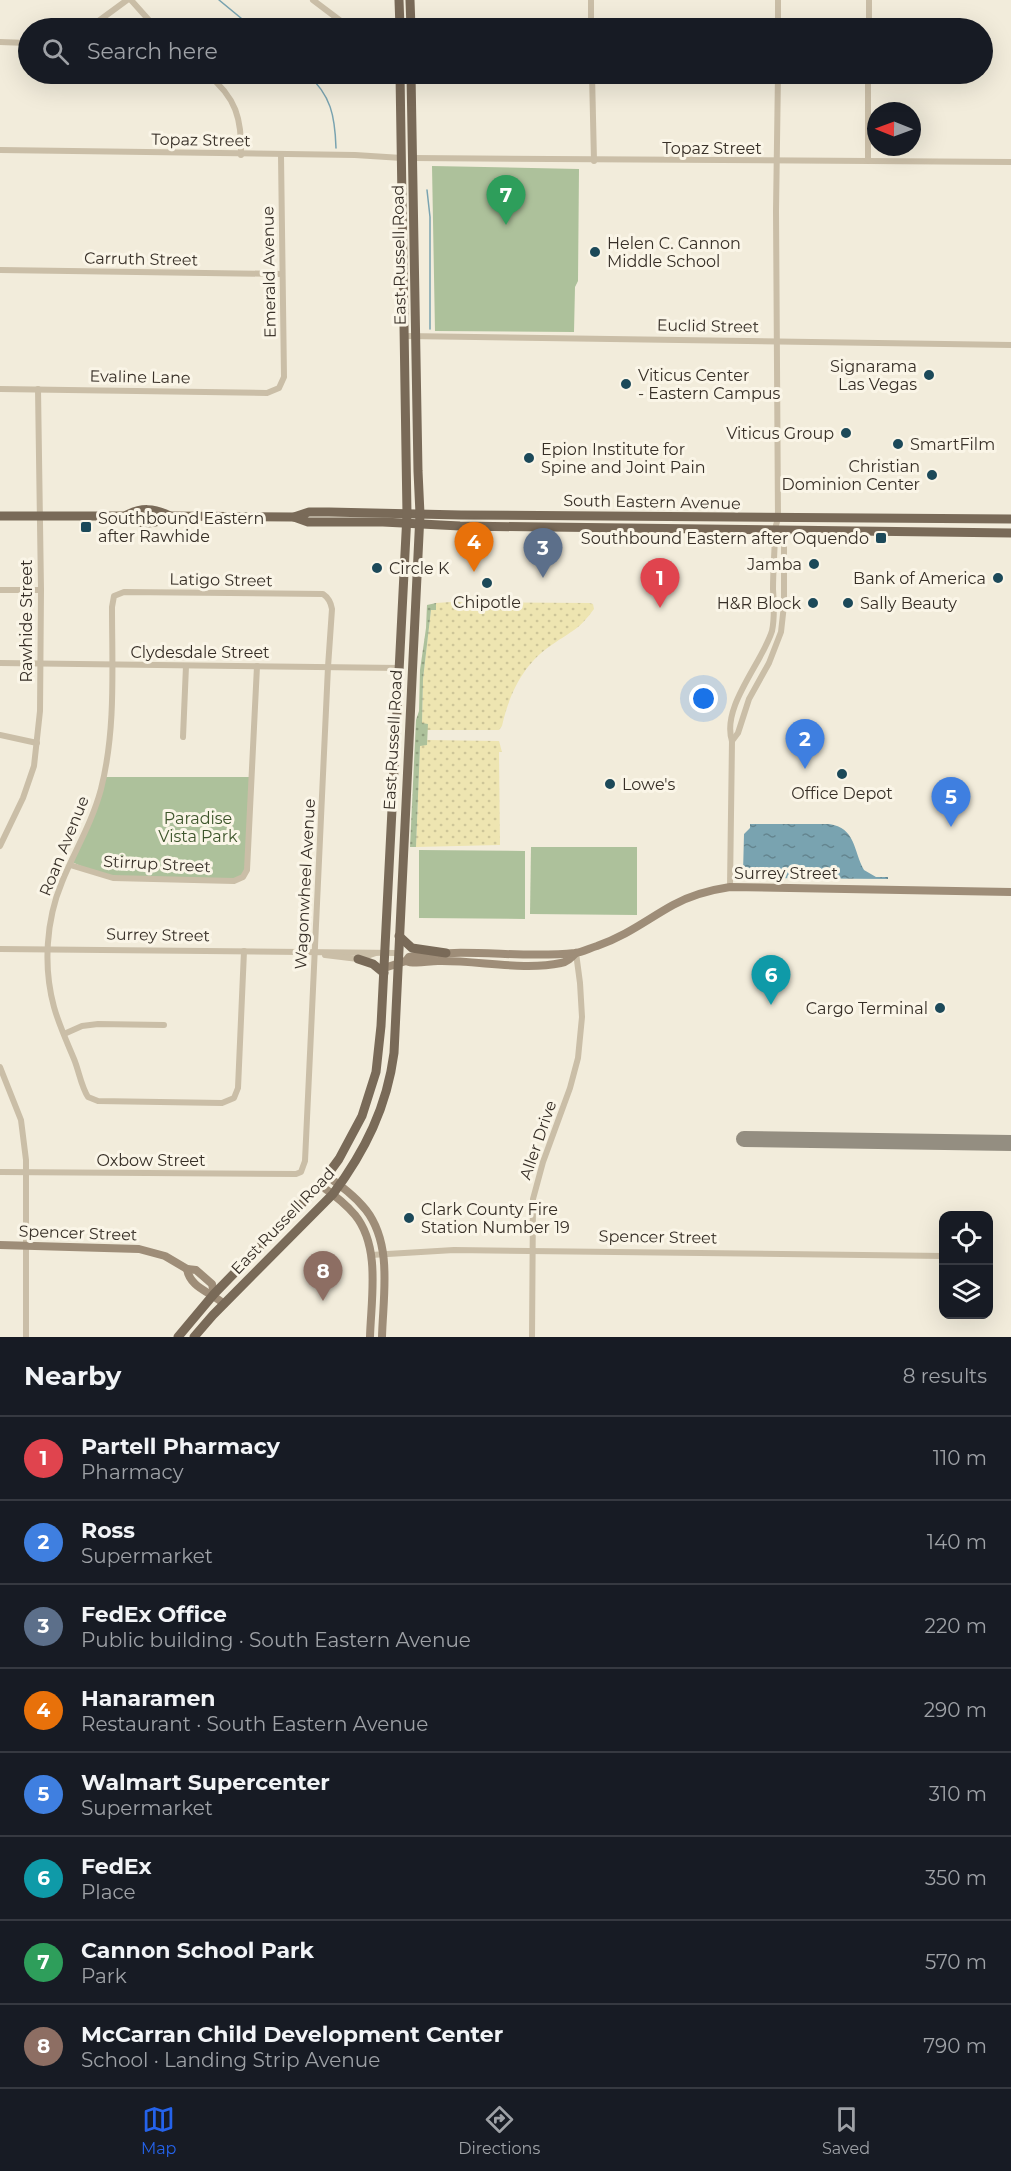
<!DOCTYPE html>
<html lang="en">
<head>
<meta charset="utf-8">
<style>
	:root { --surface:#171b24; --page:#20242c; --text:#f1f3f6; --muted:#9ea1a6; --line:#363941; --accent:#2563eb }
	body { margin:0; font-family:Montserrat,sans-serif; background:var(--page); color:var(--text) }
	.controls { position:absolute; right:18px; bottom:18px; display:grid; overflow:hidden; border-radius:12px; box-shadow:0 6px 24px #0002 }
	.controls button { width:54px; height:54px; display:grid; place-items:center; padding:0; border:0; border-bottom:2px solid var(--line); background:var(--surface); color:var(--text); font:30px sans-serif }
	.compass { position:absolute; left:867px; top:102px; width:54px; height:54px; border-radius:50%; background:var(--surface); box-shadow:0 6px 24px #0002; rotate:271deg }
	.you { position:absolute; left:704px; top:699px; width:21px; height:21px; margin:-15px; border:4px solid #fff; border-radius:50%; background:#1a73e8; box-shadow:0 0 0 9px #1a73e833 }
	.badge { display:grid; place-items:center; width:39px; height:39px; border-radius:50%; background:var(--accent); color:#fff; font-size:20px; font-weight:700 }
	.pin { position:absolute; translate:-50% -50px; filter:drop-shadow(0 2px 3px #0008) }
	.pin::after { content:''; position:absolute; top:32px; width:21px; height:18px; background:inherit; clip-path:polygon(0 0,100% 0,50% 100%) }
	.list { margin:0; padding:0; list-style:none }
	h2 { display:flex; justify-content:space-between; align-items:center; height:78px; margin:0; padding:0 24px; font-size:26px }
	h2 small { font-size:20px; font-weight:400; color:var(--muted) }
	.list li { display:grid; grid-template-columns:39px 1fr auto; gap:18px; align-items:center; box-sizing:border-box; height:84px; padding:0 24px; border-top:2px solid var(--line) }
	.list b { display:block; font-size:22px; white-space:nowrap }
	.list p { margin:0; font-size:20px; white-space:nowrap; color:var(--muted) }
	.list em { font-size:20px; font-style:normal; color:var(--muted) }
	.icon { flex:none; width:33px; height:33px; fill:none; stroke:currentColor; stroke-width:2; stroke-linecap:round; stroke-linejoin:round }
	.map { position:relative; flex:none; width:1011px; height:1337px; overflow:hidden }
	.search { position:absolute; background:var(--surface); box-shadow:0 6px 24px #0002; left:18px; right:18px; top:18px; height:66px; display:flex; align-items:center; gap:15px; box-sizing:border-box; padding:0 21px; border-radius:33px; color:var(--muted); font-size:22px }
	.sheet { height:750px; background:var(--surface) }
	nav { display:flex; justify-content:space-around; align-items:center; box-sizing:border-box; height:84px; border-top:2px solid var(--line); background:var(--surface); font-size:16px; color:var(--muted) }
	nav a { display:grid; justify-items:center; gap:3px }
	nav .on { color:var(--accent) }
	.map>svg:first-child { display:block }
	.green { fill:#adc19b }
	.sand { fill:url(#sand-dots) }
	.garden { fill:url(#garden-dots) }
	.water { fill:url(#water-ripples) }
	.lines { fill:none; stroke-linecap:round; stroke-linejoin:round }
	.stream { stroke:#79a3b0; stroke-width:1.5 }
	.taxiway { stroke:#948e81; stroke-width:16 }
	.street { stroke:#cabea7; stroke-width:6 }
	.secondary { stroke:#9e8d78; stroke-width:8 }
	.primary { stroke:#796a58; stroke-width:9 }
	.poi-dot { fill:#1c4959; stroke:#faf5e7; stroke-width:2 }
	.labels { text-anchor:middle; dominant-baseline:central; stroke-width:6; stroke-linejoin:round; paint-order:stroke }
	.street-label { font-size:16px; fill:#372f27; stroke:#faf5e7 }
	.poi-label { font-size:16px; fill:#372f27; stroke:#faf5e7; text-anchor:start }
	.park-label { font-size:16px; fill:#3d552b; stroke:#faf5e7 }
</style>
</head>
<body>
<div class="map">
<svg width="1011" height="1337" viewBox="0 0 1011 1337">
	<defs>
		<pattern id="sand-dots" width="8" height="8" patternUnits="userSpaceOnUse" patternTransform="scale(1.5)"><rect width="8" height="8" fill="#eee5b1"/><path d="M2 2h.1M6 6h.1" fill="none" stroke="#cdc598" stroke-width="1.8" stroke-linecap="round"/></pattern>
		<pattern id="garden-dots" width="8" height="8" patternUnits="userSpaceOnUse" patternTransform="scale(1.5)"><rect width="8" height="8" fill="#adc19b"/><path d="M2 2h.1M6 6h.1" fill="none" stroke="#8e9d7e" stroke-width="1.8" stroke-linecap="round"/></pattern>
		<pattern id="water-ripples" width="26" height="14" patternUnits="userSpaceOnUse" patternTransform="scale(1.5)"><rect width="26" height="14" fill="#79a3b0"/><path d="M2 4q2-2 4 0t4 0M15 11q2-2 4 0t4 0" fill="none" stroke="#64858f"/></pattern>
	</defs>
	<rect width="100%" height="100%" fill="#f2ecdb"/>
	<g class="green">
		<path d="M432 166 579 169 578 281 575 287 574 332 435 331Z"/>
		<path d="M105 777H252L247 872 240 879 130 878 96 873 72 862Z"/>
		<path d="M531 847H637V915L530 914Z"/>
		<path d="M419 850 525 851V919L419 918Z"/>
	</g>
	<g class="sand">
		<path d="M451 602 589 603 593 604 594 609C580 628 574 630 556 642 525 661 510 691 502 726L499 730H427V724H422L423 679 431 610H436V603Z"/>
		<path d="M427 740 499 741 502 752H499L500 845 416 847 420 745H427Z"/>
	</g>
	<path class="garden" d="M436 603V610H431L423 679 422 723 428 724 427 745 420 746 416 847H410L416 720 419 711 420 670 426 628 427 605Z"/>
	<path class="water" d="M750 824H829C856 828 853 850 864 870L876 877H888V879L748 878 743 873 744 834 750 828Z"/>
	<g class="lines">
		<g class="stream">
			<path d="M219 0 253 28"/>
			<path d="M307 74C331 95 335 116 336 148"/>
			<path d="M427 190 430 217V329"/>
		</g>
		<path class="taxiway" d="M744 1139 1011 1143"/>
		<g class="street">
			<path d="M131 0 156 28"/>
			<path d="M313 0 350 28"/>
			<path d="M591 0V28"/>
			<path d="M778 0V28"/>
			<path d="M869 0V28"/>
			<path d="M89 28 127 0"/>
			<path d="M0 42 28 43"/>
			<path d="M207 74C236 97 242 119 241 155"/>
			<path d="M592 74 594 161"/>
			<path d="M0 150 355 155 402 158"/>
			<path d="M413 158 1011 162"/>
			<path d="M868 161V74"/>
			<path d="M0 270 282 274"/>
			<path d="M405 336 1011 345"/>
			<path d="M0 389 267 393 279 388 284 377 281 156"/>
			<path d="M0 590H41"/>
			<path d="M0 663 400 668"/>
			<path d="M0 735 37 743"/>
			<path d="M183 737 186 666"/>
			<path d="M732 741 738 733 749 699 769 663 781 632 784 605V529"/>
			<path d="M0 846 23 798 34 766 40 711 41 590 38 389"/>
			<path d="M70 865 113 878 234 881 243 877 247 870 257 666"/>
			<path d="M730 887 732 741C721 707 762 663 772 631 775 617 774 603 773 589 773 569 775 549 775 529L778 518 776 211 778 74"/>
			<path d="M0 949 397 953"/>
			<path d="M325 955 358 959 376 953"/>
			<path d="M64 1034 82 1026 98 1024 164 1025"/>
			<path d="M0 1067 21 1120 26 1160V1337"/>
			<path d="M0 1172 296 1174 301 1172 305 1161 328 667 332 609C331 603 329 598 323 594L124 592 114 596 112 607C112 668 116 730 101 789 92 823 75 850 62 882 46 920 43 967 54 1007 59 1025 67 1042 74 1059 79 1071 81 1086 88 1097L98 1101 222 1103 234 1098 238 1088 244 951"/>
			<path d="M371 1255 454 1250 944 1256"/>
			<path d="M532 1337 533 1199 543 1162 570 1088 578 1058 582 1017 580 983 576 953"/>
		</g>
		<g class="secondary">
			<path d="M406 961C415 965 427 961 438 961 477 960 523 971 561 963 567 962 571 958 576 953"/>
			<path d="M384 968 406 961 409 957C464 947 520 959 575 953 582 952 590 948 597 946 628 935 646 920 673 905 691 895 710 890 730 887L1011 892"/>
			<path d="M327 1176C341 1186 355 1196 366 1210 393 1245 383 1296 382 1337"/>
			<path d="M320 1185C333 1194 345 1203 355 1215 381 1247 371 1299 370 1337"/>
			<path d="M0 1245 139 1249 165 1256 187 1269 196 1270 212 1284 214 1294"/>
			<path d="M187 1269C190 1288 211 1292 224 1304"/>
		</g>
		<g class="primary">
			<path d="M399 0 400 28"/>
			<path d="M410 0 411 28"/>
			<path d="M0 516H125C141 507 154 508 170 516"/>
			<path d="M125 516C140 526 154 525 170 516L294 517 309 512H329L461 515 1011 519"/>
			<path d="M294 517 308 522H383L460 526 1011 533"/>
			<path d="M399 936 412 948 446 953"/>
			<path d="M358 959 373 964 384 973"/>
			<path d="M178 1337 214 1294 320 1185 339 1159 362 1116 376 1072 381 1026 407 514 400 74"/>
			<path d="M194 1337 213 1315 333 1194C365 1151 387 1107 394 1053L420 514 418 471 411 74"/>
		</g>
	</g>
	<g class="poi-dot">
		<circle cx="595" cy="252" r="6"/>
		<circle cx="929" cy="375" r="6"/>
		<circle cx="626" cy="384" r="6"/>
		<circle cx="846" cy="433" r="6"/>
		<circle cx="898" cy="444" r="6"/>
		<circle cx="529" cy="458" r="6"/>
		<circle cx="932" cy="475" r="6"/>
		<rect x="80" y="521" width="12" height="12" rx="3"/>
		<rect x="875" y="532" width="12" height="12" rx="3"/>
		<circle cx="814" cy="564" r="6"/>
		<circle cx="377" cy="568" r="6"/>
		<circle cx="998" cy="578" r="6"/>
		<circle cx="487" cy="583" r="6"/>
		<circle cx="813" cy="603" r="6"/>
		<circle cx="848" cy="603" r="6"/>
		<circle cx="842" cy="774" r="6"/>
		<circle cx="610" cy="784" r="6"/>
		<circle cx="940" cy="1008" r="6"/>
		<circle cx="409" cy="1218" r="6"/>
	</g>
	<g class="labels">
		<g class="street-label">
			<text transform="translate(201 140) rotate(1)">Topaz Street</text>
			<text x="712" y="148">Topaz Street</text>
			<text transform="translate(399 255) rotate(-91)">East Russell Road</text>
			<text transform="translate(141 259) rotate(1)">Carruth Street</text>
			<text transform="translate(269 272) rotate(-91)">Emerald Avenue</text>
			<text transform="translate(708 326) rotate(1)">Euclid Street</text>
			<text transform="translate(140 377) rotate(1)">Evaline Lane</text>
			<text transform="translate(652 502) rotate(1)">South Eastern Avenue</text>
			<text transform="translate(221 580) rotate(1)">Latigo Street</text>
			<text transform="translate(26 621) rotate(-90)">Rawhide Street</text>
			<text x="200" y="652">Clydesdale Street</text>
			<text transform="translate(393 740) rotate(-87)">East Russell Road</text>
			<text transform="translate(64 846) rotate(-68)">Roan Avenue</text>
			<text transform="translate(157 864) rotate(3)">Stirrup Street</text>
			<text x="786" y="873">Surrey Street</text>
			<text transform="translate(305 884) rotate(-87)">Wagonwheel Avenue</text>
			<text transform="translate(158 935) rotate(1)">Surrey Street</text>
			<text transform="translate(538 1140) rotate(-71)">Aller Drive</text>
			<text x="151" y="1160">Oxbow Street</text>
			<text transform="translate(283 1221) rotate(-46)">East Russell Road</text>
			<text transform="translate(78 1233) rotate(2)">Spencer Street</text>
			<text transform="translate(658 1237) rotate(1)">Spencer Street</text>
		</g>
		<g class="poi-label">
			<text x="607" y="243">Helen C. Cannon<tspan x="607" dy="18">Middle School</tspan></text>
			<text x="917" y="366" text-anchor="end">Signarama<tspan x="917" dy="18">Las Vegas</tspan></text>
			<text x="638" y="375">Viticus Center<tspan x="638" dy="18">- Eastern Campus</tspan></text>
			<text x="834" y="433" text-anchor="end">Viticus Group</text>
			<text x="910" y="444">SmartFilm</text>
			<text x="541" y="449">Epion Institute for<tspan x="541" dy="18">Spine and Joint Pain</tspan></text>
			<text x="920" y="466" text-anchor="end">Christian<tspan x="920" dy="18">Dominion Center</tspan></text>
			<text x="98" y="518">Southbound Eastern<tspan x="98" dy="18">after Rawhide</tspan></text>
			<text x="869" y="538" text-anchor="end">Southbound Eastern after Oquendo</text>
			<text x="802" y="564" text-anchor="end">Jamba</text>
			<text x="389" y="568">Circle K</text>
			<text x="986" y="578" text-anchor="end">Bank of America</text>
			<text x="487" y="602" text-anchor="middle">Chipotle</text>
			<text x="801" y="603" text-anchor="end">H&amp;R Block</text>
			<text x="860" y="603">Sally Beauty</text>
			<text x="622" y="784">Lowe's</text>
			<text x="842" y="793" text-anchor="middle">Office Depot</text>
			<text x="928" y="1008" text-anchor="end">Cargo Terminal</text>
			<text x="421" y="1209">Clark County Fire<tspan x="421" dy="18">Station Number 19</tspan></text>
		</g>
		<g class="park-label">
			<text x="198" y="818">Paradise<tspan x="198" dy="18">Vista Park</tspan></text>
		</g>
	</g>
</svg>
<div class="controls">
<button><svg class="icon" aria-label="locate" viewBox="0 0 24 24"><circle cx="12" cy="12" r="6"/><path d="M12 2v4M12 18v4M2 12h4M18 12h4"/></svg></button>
<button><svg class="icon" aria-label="layers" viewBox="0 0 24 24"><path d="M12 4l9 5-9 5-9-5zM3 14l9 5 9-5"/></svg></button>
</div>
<svg class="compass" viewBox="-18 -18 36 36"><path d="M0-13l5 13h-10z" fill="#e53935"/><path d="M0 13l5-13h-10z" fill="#9ea1a6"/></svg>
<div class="you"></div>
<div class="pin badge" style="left:660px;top:608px;background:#e0444e">1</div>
<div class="pin badge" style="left:805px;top:769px;background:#3f7fe0">2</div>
<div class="pin badge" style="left:543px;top:578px;background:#5c6f8a">3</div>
<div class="pin badge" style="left:474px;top:572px;background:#e8710a">4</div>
<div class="pin badge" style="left:951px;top:827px;background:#3f7fe0">5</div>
<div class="pin badge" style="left:771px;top:1005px;background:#0f9aa8">6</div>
<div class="pin badge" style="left:506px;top:225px;background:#2e9e5b">7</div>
<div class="pin badge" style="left:323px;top:1301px;background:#8d6e63">8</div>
<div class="search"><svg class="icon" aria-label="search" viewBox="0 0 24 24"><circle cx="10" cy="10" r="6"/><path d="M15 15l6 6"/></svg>Search here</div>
</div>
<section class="sheet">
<h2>Nearby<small>8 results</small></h2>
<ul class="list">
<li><span class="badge" style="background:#e0444e">1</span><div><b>Partell Pharmacy</b><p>Pharmacy</p></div><em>110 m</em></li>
<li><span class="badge" style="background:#3f7fe0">2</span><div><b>Ross</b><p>Supermarket</p></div><em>140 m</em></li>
<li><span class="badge" style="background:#5c6f8a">3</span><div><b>FedEx Office</b><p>Public building · South Eastern Avenue</p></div><em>220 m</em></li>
<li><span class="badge" style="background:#e8710a">4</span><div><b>Hanaramen</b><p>Restaurant · South Eastern Avenue</p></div><em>290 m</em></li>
<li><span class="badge" style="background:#3f7fe0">5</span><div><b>Walmart Supercenter</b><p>Supermarket</p></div><em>310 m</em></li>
<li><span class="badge" style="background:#0f9aa8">6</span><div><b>FedEx</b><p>Place</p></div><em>350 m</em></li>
<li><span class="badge" style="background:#2e9e5b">7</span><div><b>Cannon School Park</b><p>Park</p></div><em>570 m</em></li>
<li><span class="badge" style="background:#8d6e63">8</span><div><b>McCarran Child Development Center</b><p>School · Landing Strip Avenue</p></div><em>790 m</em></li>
</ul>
</section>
<nav>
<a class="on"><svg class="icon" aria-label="map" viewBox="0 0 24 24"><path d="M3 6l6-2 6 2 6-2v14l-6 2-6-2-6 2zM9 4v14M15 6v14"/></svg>Map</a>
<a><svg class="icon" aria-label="directions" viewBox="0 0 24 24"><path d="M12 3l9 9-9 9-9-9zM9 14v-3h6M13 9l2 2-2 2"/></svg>Directions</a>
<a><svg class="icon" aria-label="saved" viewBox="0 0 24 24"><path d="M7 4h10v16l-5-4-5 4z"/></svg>Saved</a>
</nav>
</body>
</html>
